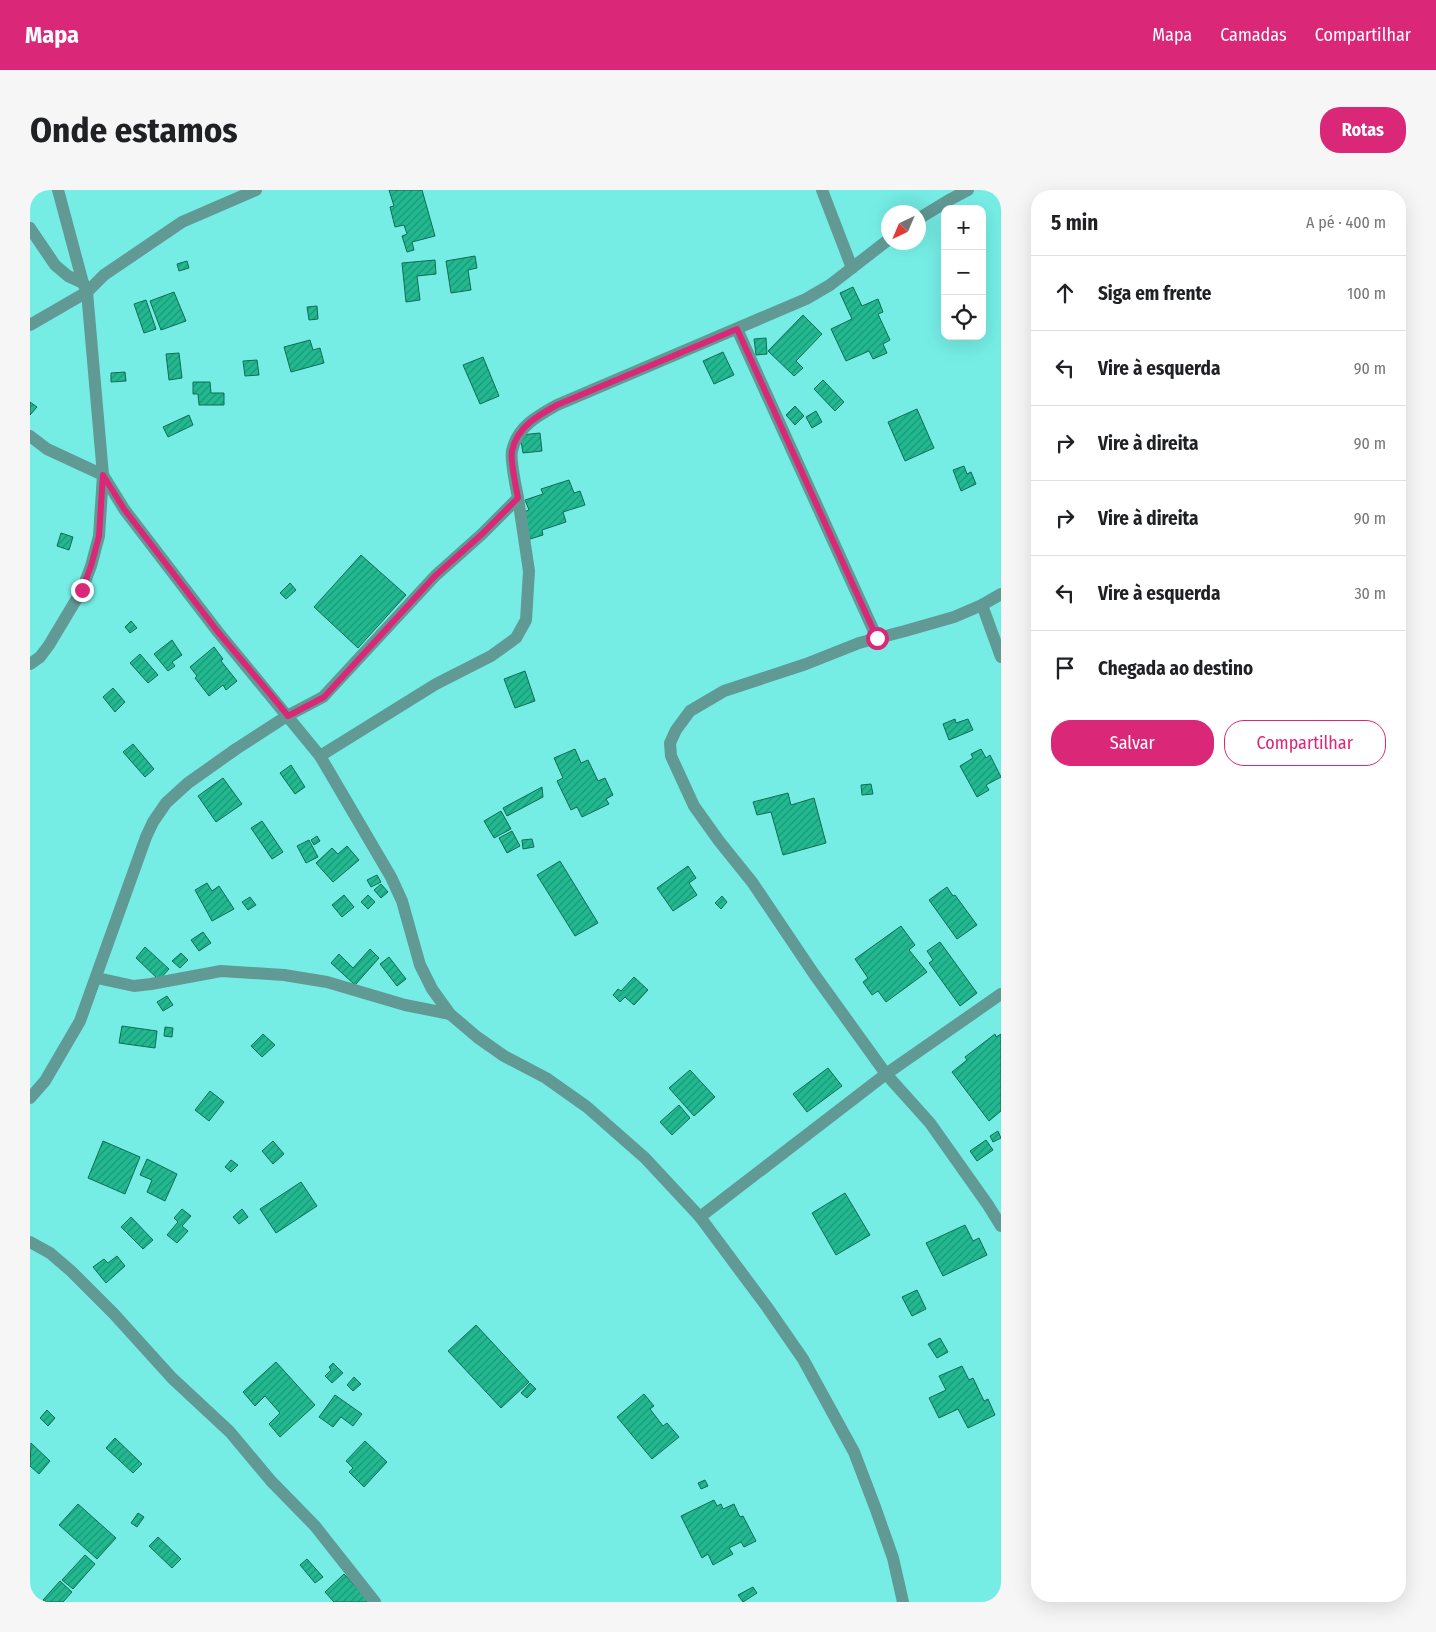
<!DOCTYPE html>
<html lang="pt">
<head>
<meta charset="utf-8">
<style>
	:root { --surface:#fff; --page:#f6f6f6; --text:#202124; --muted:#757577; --line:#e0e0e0; --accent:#db2777 }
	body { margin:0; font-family:"Fira Sans Condensed",sans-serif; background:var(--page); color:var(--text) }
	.controls { position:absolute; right:15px; top:15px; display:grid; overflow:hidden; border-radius:10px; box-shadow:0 5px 20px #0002 }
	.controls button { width:45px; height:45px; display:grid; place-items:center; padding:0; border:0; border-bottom:1px solid var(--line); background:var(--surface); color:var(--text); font:25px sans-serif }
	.compass { position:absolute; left:851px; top:15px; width:45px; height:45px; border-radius:50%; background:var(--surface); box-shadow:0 5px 20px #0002; rotate:224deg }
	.stop { position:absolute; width:15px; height:15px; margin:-11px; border:4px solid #db2777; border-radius:50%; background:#fff }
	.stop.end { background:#db2777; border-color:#fff; box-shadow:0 1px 5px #0008 }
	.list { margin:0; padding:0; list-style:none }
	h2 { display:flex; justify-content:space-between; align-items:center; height:65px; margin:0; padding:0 20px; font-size:21px }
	h2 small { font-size:16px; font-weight:400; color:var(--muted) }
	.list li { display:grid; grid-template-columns:32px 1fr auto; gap:15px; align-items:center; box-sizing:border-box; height:75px; padding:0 20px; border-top:1px solid var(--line) }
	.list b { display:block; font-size:19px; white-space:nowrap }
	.list em { font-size:16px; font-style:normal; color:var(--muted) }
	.actions { display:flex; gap:10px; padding:15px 20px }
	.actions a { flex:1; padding:11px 0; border:1px solid var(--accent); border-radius:20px; text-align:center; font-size:18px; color:var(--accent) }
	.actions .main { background:var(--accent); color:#fff }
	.icon { flex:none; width:28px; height:28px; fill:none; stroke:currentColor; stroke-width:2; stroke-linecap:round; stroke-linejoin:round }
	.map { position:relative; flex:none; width:971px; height:1412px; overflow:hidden; border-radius:20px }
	header { display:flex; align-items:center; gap:30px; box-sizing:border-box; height:70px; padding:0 25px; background:var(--accent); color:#fff }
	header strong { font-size:24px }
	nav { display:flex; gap:28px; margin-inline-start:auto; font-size:18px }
	.intro { display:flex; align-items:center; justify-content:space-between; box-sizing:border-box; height:120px; padding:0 30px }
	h1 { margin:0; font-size:35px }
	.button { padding:12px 22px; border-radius:20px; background:var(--accent); color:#fff; font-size:18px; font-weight:700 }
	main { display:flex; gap:30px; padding:0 30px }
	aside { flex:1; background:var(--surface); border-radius:20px; box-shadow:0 5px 20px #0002 }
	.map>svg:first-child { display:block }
	.building { fill:url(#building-hatch); stroke:#136b53 }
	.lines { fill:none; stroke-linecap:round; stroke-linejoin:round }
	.minor { stroke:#619a95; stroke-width:12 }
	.route { stroke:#db2777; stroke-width:6 }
</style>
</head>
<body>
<header>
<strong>Mapa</strong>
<nav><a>Mapa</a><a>Camadas</a><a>Compartilhar</a></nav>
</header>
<div class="intro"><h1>Onde estamos</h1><a class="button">Rotas</a></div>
<main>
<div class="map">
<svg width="971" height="1412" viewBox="0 0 971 1412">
	<defs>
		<pattern id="building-hatch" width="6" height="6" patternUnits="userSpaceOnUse" patternTransform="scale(1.25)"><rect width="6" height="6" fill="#22b991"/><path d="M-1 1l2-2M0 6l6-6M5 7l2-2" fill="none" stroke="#1b9777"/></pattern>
	</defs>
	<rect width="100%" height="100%" fill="#75ede5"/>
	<g class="building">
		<path d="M359 0H392L405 46 382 52 384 60 377 62 372 46 377 44 374 35 365 37 360 17 364 16Z"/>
		<path d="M445 66 447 78 438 80 441 100 421 103 416 71Z"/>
		<path d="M405 70 406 84 387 86 390 110 376 112 372 73Z"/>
		<path d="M157 71 159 78 149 81 147 74Z"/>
		<path d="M823 97 832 116 848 109 853 122 848 124 860 150 853 154 857 163 843 169 839 161 816 171 801 139 822 129 810 103Z"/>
		<path d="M144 102 156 131 131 140 120 111Z"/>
		<path d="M116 110 126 139 114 143 104 114Z"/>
		<path d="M287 116 288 129 279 130 277 117Z"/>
		<path d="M773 125 792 144 766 171 773 178 764 186 738 161Z"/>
		<path d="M736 148 737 164 726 165 724 149Z"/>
		<path d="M280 150 283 160 290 158 294 173 261 182 254 157Z"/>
		<path d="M693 162 704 185 684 194 673 171Z"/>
		<path d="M149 163 152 188 139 190 136 164Z"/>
		<path d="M453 167 469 206 450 214 433 175Z"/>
		<path d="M227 170 229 185 215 186 213 171Z"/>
		<path d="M95 182 96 191 81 192V183Z"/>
		<path d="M793 190 814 212 805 221 784 199Z"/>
		<path d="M163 192H180L181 203H194V215H169L168 204H163Z"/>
		<path d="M0 212 7 217 0 225Z"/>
		<path d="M765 216 774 226 765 235 756 225Z"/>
		<path d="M887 219 904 258 875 271 858 232Z"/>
		<path d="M786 221 792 232 782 238 776 227Z"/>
		<path d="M159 225 163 235 138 247 133 237Z"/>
		<path d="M510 243 512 261 493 263 490 245Z"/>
		<path d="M934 276 937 284 941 282 946 294 931 301 923 280Z"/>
		<path d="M539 290 544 303 550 301 555 315 533 322 536 332 512 340 513 345 500 349 491 323 499 320 495 310 513 304 511 299Z"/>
		<path d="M31 343 43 347 39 360 27 356Z"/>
		<path d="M331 365 376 405 328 458 284 417Z"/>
		<path d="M260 393 266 400 256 409 250 403Z"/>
		<path d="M101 431 107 438 100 443 95 437Z"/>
		<path d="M142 450 152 465 142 472 145 476 138 481 124 464Z"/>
		<path d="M184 457 193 469 191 471 207 491 196 500 193 495 179 506 165 488 167 486 160 477Z"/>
		<path d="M110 464 128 485 118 493 100 473Z"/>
		<path d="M495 481 505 511 485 518 474 489Z"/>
		<path d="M83 498 95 512 85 522 73 507Z"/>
		<path d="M925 529 926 533 938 529 943 540 919 550 913 534Z"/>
		<path d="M103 554 124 579 115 587 93 562Z"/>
		<path d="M545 559 551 573 558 570 568 591 575 588 583 605 576 609 579 614 552 627 547 617 541 620 527 591 533 588 524 568Z"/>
		<path d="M951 559 956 568 960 565 971 587 956 595 959 600 947 607 930 576 943 568 941 564Z"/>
		<path d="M261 575 275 597 265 604 250 583Z"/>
		<path d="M193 588 212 614 186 632 168 606Z"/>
		<path d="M841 594 843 604 832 605 831 595Z"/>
		<path d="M512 597 513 607 477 626 473 618Z"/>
		<path d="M758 603 761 615 784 608 796 653 753 665 741 622 727 625 723 612Z"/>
		<path d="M471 621 481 639 464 648 454 631Z"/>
		<path d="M232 631 253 662 242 669 221 638Z"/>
		<path d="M482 641 490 656 477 663 469 648Z"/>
		<path d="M287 646 290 651 284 655 281 650Z"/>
		<path d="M502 649 504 657 493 659 492 650Z"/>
		<path d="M279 650 288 667 276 673 267 656Z"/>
		<path d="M317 656 329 670 303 692 286 673 302 658 308 664Z"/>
		<path d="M530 671 568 733 545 746 507 685Z"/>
		<path d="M658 676 666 688 659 693 667 705 643 721 627 698Z"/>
		<path d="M347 685 351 692 341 697 337 690Z"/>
		<path d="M177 693 182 701 189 696 204 719 182 731 165 700Z"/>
		<path d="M351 694 358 702 351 708 344 700Z"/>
		<path d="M917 697 923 706 925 705 947 735 927 749 899 710Z"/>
		<path d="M314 705 324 717 312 727 302 715Z"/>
		<path d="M338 705 345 712 338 719 331 712Z"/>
		<path d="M692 706 697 712 691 719 685 713Z"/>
		<path d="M220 707 226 715 218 720 212 712Z"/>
		<path d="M871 736 885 755 879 760 897 782 856 812 848 801 842 805 833 792 838 788 825 769Z"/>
		<path d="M173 742 181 753 169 761 161 750Z"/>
		<path d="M910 752 947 803 930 816 899 773 903 770 897 761Z"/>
		<path d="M115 757 139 779 129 790 106 768Z"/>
		<path d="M340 759 349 768 325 795 301 773 309 764 323 778Z"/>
		<path d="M151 763 158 770 150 778 142 771Z"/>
		<path d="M359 767 376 789 367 796 350 774Z"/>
		<path d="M604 787 618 800 604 815 595 807 590 812 583 805 588 799 591 801Z"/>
		<path d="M137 806 143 815 133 821 127 812Z"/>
		<path d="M92 836 127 841 125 858 89 853Z"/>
		<path d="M135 837 143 838 142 847 134 846Z"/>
		<path d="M233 844 245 855 232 867 221 856Z"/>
		<path d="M965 844 966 847 971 844V921L959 931 922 882 937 870 935 867Z"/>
		<path d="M798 878 812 896 777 922 763 904Z"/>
		<path d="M660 880 685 907 664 926 639 898Z"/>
		<path d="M180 901 194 912 179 931 165 920Z"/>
		<path d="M649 915 660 928 642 945 630 932Z"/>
		<path d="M968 941 971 948 963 952 960 946Z"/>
		<path d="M956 950 963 960 947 971 940 961Z"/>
		<path d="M73 951 110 967 95 1004 58 988Z"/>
		<path d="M243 951 254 964 243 974 232 961Z"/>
		<path d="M117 969 147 984 135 1011 117 1002 122 990 110 985Z"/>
		<path d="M201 970 208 975 201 982 195 977Z"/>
		<path d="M271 992 287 1016 246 1043 230 1019Z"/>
		<path d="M815 1003 840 1045 806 1065 782 1023Z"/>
		<path d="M152 1019 161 1026 152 1036 158 1041 147 1053 137 1045 148 1032 144 1028Z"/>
		<path d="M212 1019 218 1027 209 1034 203 1027Z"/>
		<path d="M101 1027 123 1050 113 1059 91 1037Z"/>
		<path d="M935 1035 943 1051 949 1048 957 1065 913 1086 896 1053Z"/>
		<path d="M87 1066 95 1076 76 1093 63 1077 74 1069 78 1073Z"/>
		<path d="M887 1100 896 1119 882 1126 872 1107Z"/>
		<path d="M446 1135 499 1192 471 1218 418 1161Z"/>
		<path d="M910 1148 918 1162 907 1168 898 1154Z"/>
		<path d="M246 1172 285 1215 250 1247 239 1234 250 1223 235 1206 225 1216 213 1202Z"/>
		<path d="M303 1173 313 1183 302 1193 295 1186 301 1180 299 1177Z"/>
		<path d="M932 1176 939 1190 943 1188 954 1211 958 1209 965 1225 938 1238 928 1219 909 1228 899 1208 916 1200 909 1186Z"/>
		<path d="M324 1187 331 1194 323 1201 317 1195Z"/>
		<path d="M500 1193 506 1199 497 1208 491 1203Z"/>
		<path d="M614 1204 624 1216 620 1219 633 1236 637 1233 649 1247 622 1269 587 1227Z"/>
		<path d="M305 1205 332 1224 323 1236 311 1227 303 1237 289 1227Z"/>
		<path d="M17 1220 25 1228 18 1236 10 1228Z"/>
		<path d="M85 1248 112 1274 103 1283 76 1258Z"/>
		<path d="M335 1251 357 1272 334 1297 319 1282 323 1278 316 1271Z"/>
		<path d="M1 1253 20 1271 9 1284 0 1276Z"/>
		<path d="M675 1290 678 1296 671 1299 668 1293Z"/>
		<path d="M684 1310 687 1316 691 1314 693 1319 704 1314 710 1327 713 1326 726 1351 714 1357 711 1352 699 1358 703 1364 683 1375 678 1364 672 1368 651 1326Z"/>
		<path d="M48 1314 86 1348 67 1369 29 1335Z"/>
		<path d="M108 1323 114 1327 107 1337 101 1333Z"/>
		<path d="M128 1347 151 1369 142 1378 119 1356Z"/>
		<path d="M55 1365 65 1374 43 1399 32 1390Z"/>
		<path d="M277 1369 293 1387 285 1393 270 1375Z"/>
		<path d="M314 1384 340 1412H304L295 1402Z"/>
		<path d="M30 1391 42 1402 33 1412H16L13 1410Z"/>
		<path d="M723 1397 727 1403 713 1412 708 1405Z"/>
	</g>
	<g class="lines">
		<g class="minor">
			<path d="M792 0 822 78"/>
			<path d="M888 29 921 9 938 0"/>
			<path d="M0 38 25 75 38 86 53 93"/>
			<path d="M0 135 57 102 74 85 152 32 226 0"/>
			<path d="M707 139 847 448"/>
			<path d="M0 246 17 259 73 285 94 319 188 442 290 566 361 687 372 711 390 775 402 799 420 824 447 847 474 866 516 888 557 917 615 968 670 1027 737 1117 773 1169 824 1262 845 1317 863 1368 873 1412"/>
			<path d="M971 404 952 415 924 427 875 441 829 453 776 474 694 501 660 521 646 540 640 553 641 566 664 616 689 651 722 692 784 784 856 884 900 933 958 1015 971 1036"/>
			<path d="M952 415 971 467"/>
			<path d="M0 474 10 467 19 455 52 400 61 376 69 346 73 285 57 102 53 93 28 0"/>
			<path d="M290 566 406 494 461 466 486 448 496 430 499 381 488 308"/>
			<path d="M67 788 104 796 121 794 191 781 254 785 297 792 375 815 420 824"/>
			<path d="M0 908 15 891 50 831 116 647 123 632 136 613 158 593 206 559 257 526 293 507 405 386 452 344 488 308C486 297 480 270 482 261 487 237 507 226 527 215L776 109 800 95 858 50"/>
			<path d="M670 1027 856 884 971 804"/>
			<path d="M0 1052 20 1063 41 1081 84 1124 142 1188 200 1242 241 1291 285 1336 345 1412"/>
		</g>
	</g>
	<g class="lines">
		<path class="route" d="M52 400 61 376 69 346 73 285 94 319 188 442 241 505 258 526 294 507 405 386 452 344 488 308C486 297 480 270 482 261 487 237 507 226 527 215L707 139 847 448"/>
	</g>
</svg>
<div class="controls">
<button>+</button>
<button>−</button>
<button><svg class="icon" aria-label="locate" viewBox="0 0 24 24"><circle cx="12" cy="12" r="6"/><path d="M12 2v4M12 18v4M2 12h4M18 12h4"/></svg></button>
</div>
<svg class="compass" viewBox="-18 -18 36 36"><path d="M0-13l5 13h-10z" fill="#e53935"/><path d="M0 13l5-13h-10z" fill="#757577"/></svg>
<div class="stop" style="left:847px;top:448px"></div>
<div class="stop end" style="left:52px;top:400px"></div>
</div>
<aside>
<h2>5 min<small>A pé · 400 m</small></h2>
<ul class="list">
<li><svg class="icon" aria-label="ahead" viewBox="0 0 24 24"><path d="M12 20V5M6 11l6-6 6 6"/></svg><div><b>Siga em frente</b></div><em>100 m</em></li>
<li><svg class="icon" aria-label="left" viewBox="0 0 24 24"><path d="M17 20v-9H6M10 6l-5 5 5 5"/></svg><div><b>Vire à esquerda</b></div><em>90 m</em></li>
<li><svg class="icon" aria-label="right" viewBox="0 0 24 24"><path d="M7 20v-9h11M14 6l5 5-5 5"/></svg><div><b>Vire à direita</b></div><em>90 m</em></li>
<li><svg class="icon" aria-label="right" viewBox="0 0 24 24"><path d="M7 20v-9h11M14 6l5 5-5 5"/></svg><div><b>Vire à direita</b></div><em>90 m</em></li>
<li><svg class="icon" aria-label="left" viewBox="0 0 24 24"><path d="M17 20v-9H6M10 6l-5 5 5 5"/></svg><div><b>Vire à esquerda</b></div><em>30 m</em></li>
<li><svg class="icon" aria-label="arrive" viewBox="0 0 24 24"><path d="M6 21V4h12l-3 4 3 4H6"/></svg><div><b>Chegada ao destino</b></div></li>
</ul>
<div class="actions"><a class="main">Salvar</a><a>Compartilhar</a></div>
</aside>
</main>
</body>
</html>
